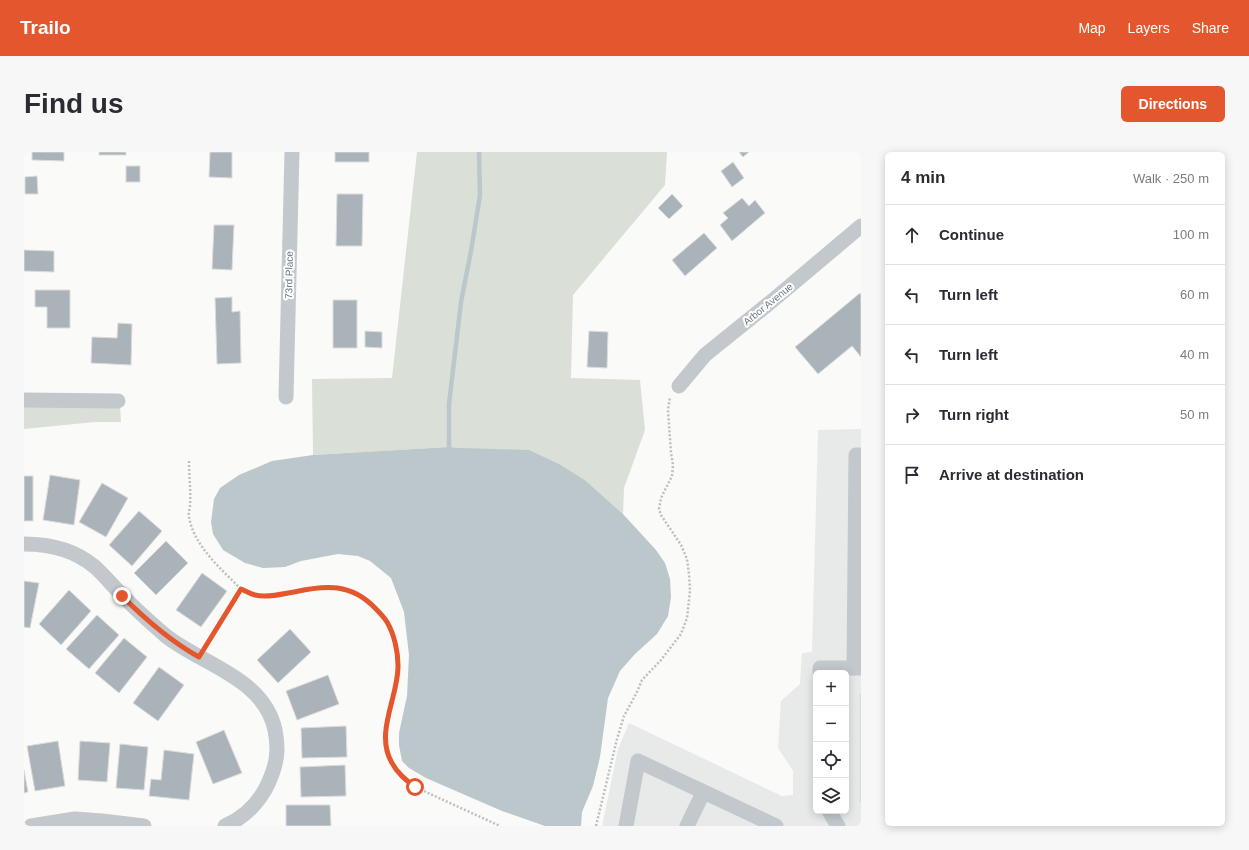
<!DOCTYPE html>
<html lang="en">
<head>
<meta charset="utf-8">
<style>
	:root { --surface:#fff; --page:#f7f7f7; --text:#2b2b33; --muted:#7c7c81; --line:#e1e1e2; --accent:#e4572e }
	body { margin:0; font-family:Helvetica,sans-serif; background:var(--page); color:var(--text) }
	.controls { position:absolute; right:12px; bottom:12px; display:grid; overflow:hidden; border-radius:6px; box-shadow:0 2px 10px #0003 }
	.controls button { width:36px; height:36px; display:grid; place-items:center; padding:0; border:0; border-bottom:1px solid var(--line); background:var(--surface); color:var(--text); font:20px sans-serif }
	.stop { position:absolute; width:12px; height:12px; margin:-9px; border:3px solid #e4572e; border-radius:50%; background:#fff }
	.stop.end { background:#e4572e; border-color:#fff; box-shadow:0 1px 4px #0008 }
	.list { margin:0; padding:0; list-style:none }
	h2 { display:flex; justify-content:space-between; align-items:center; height:52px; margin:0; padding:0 16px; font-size:17px }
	h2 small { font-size:13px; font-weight:400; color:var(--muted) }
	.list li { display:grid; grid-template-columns:26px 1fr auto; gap:12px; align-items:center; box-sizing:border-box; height:60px; padding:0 16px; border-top:1px solid var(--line) }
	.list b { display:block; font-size:15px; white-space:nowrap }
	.list em { font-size:13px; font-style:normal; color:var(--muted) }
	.icon { flex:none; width:22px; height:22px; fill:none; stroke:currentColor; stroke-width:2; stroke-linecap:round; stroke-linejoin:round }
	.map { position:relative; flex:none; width:837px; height:674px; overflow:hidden; border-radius:6px }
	header { display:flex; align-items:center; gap:24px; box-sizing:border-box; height:56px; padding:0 20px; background:var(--accent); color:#fff }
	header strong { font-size:19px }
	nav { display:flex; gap:22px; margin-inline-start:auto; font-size:14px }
	.intro { display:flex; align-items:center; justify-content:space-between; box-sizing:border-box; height:96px; padding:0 24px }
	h1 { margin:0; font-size:28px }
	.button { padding:10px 18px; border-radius:6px; background:var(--accent); color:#fff; font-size:14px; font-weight:700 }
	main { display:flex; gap:24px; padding:0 24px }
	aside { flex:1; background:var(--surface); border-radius:6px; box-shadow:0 2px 10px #0003 }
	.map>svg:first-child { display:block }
	.built { fill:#e8e9e9; fill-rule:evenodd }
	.green { fill:#dadfd7 }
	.water { fill:#bbc7cb }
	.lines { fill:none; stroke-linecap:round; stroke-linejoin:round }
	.stream { stroke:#bbc7cb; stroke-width:4.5 }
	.building { fill:#aab3b9; stroke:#dcdcda }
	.path { stroke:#bbbfc2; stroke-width:2.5; stroke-dasharray:2 2; stroke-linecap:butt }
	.minor { stroke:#c3c8cc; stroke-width:15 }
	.route { stroke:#e4572e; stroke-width:5 }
	.labels { text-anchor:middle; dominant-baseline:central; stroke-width:4; stroke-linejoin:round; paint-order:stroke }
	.street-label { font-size:10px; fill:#657683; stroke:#fff }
</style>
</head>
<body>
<header>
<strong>Trailo</strong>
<nav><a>Map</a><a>Layers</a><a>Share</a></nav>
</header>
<div class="intro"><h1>Find us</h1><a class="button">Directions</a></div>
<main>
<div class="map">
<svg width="837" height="674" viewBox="0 0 837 674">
	<rect width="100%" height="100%" fill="#fafaf8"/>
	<path class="built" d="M837 277V674H578L594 597 605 571 758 644 769 643V619L754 596 757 549 776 532 778 501 788 500 794 278ZM792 521H822V659H792Z"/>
	<g class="green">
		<path d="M393 0H643L641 33 549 143 547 226 616 228 621 278 600 336 599 362 562 329 438 296 425 295 289 303 288 227 368 226Z"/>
		<path d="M0 253H96L97 270H71L0 277Z"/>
	</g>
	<path class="water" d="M425 295 438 296 505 298 535 312 562 329 599 362 632 398 641 411 646 427 647 445 644 464 633 482 611 502 596 519 584 546 576 605 569 634 558 660 557 674H521L478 659 402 626 385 616 378 609 375 593V581L383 544 385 503 380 460 367 426 346 409 334 404 314 402 277 409 261 415 239 416 221 411 199 398 189 382 187 370 190 347 196 336 215 323 248 309 289 303Z"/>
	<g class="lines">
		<path class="stream" d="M425 295V252L437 150 447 99 456 43 455 0"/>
	</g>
	<g class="building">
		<path d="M8 0H40V9L8 8Z"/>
		<rect x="75" y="0" width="27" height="3"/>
		<path d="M186 0H208V26L185 25Z"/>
		<rect x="311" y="0" width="34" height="10"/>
		<path d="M715 0H725L719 5Z"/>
		<path d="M709 10 720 26 708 35 697 19Z"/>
		<rect x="102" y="14" width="14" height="16"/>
		<path d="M13 24 14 42H1V25Z"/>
		<path d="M313 42H339L338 94H312Z"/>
		<path d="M648 42 659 54 645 67 634 56Z"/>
		<path d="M718 46 725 54 731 48 741 61 708 89 696 73 704 66 699 61Z"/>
		<path d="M190 73H210L208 118 188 117Z"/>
		<path d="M680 81 693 96 661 124 648 108Z"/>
		<path d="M0 98 30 99V120L0 119Z"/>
		<path d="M11 138H46V176H23V155H11Z"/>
		<path d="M836 141 837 143V205L828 194 794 222 771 195Z"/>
		<path d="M208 145V160L216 159 217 211 193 212 191 146Z"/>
		<rect x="309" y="148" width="24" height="48"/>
		<path d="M94 171 108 172 107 213 67 211 68 185 93 186Z"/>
		<path d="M341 179 358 180V196L341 195Z"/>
		<path d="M565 179 584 180 583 216 563 215Z"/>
		<path d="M26 323 56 328 50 373 19 368Z"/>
		<rect x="0" y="324" width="9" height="45"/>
		<path d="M78 331 104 346 82 385 55 370Z"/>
		<path d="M115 359 138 379 108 414 85 393Z"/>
		<path d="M142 389 164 411 132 443 110 421Z"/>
		<path d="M178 421 203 439 177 475 152 458Z"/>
		<path d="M0 429 15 431 6 476 0 475Z"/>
		<path d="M45 438 67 459 37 493 15 472Z"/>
		<path d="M73 463 95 483 65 517 42 497Z"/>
		<path d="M266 477 287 500 254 531 233 508Z"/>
		<path d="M100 486 123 505 95 541 71 521Z"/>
		<path d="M135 515 160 533 134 569 109 551Z"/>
		<path d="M304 523 315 552 273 568 262 539Z"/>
		<rect x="836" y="542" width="1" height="108"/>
		<path d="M322 574 323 605 278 606 277 576Z"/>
		<path d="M200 578 218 621 189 632 172 590Z"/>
		<path d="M34 589 41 634 11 639 3 594Z"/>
		<path d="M56 589 86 591 83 630 54 628Z"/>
		<path d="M96 592 124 595 120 638 92 636Z"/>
		<path d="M140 598 170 602 165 648 125 644 127 627 137 628Z"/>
		<path d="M321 613 322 644 277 645 276 615Z"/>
		<path d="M0 618 4 640 0 641Z"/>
		<path d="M262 653H306L307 674H262Z"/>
	</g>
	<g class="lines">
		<g class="path">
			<path d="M165 309C165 324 167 339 166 353 166 357 164 361 165 365 170 394 197 417 217 437"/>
			<path d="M182 494 217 437 231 443 241 444C265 442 289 432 313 435 329 438 342 446 352 457 366 472 376 495 374 516 373 529 369 542 366 554 364 565 361 577 361 588 362 608 375 623 391 635L476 674"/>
			<path d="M572 674 593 587 600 564 613 540 618 528 637 508 650 491 657 482 663 466 666 439 665 422 663 407 657 393 637 363 635 357 637 346 648 324 649 313 647 301 644 258 646 245"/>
		</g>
		<g class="minor">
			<path d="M655 234 681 203 748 149 837 74"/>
			<path d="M262 245 268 0"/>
			<path d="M0 248 94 249"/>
			<path d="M0 392C25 392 51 398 71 415 80 423 89 434 98 443 112 458 127 471 142 484 179 513 240 526 251 578 254 594 254 606 248 622 240 645 224 664 201 674"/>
			<path d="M830 516 832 303H837"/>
			<path d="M796 521V516H837"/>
			<path d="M805 659 814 674"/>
			<path d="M7 674 51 667 78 669 120 674"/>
			<path d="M602 674 614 609 752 674"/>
			<path d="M663 674 679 641"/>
		</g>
	</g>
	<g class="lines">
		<path class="route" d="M98 444C121 467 146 489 175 505L217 437C222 439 226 442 231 443 244 446 258 442 270 440 302 433 327 431 351 456 355 460 360 465 363 470 370 482 374 499 374 513 375 544 350 581 368 611 373 621 382 628 391 635"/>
	</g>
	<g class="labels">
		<g class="street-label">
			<text transform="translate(265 123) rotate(-89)">73rd Place</text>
			<text transform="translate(744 152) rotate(-39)">Arbor Avenue</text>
		</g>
	</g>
</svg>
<div class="controls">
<button>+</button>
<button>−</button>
<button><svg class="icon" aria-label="locate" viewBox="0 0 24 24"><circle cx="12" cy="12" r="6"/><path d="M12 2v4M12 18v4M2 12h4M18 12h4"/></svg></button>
<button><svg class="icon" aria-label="layers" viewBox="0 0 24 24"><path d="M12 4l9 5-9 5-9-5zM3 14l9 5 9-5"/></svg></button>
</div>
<div class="stop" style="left:391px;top:635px"></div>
<div class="stop end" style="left:98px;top:444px"></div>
</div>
<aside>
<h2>4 min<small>Walk · 250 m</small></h2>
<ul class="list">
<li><svg class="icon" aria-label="ahead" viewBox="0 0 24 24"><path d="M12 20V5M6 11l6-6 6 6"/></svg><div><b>Continue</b></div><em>100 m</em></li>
<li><svg class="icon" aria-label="left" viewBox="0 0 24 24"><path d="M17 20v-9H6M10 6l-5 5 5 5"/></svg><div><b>Turn left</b></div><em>60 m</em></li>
<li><svg class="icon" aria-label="left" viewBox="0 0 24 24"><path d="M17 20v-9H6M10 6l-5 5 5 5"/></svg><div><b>Turn left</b></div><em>40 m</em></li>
<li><svg class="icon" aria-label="right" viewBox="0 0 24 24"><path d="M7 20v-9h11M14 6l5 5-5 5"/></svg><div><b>Turn right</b></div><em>50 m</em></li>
<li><svg class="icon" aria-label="arrive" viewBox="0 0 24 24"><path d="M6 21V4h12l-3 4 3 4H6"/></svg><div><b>Arrive at destination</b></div></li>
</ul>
</aside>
</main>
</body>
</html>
